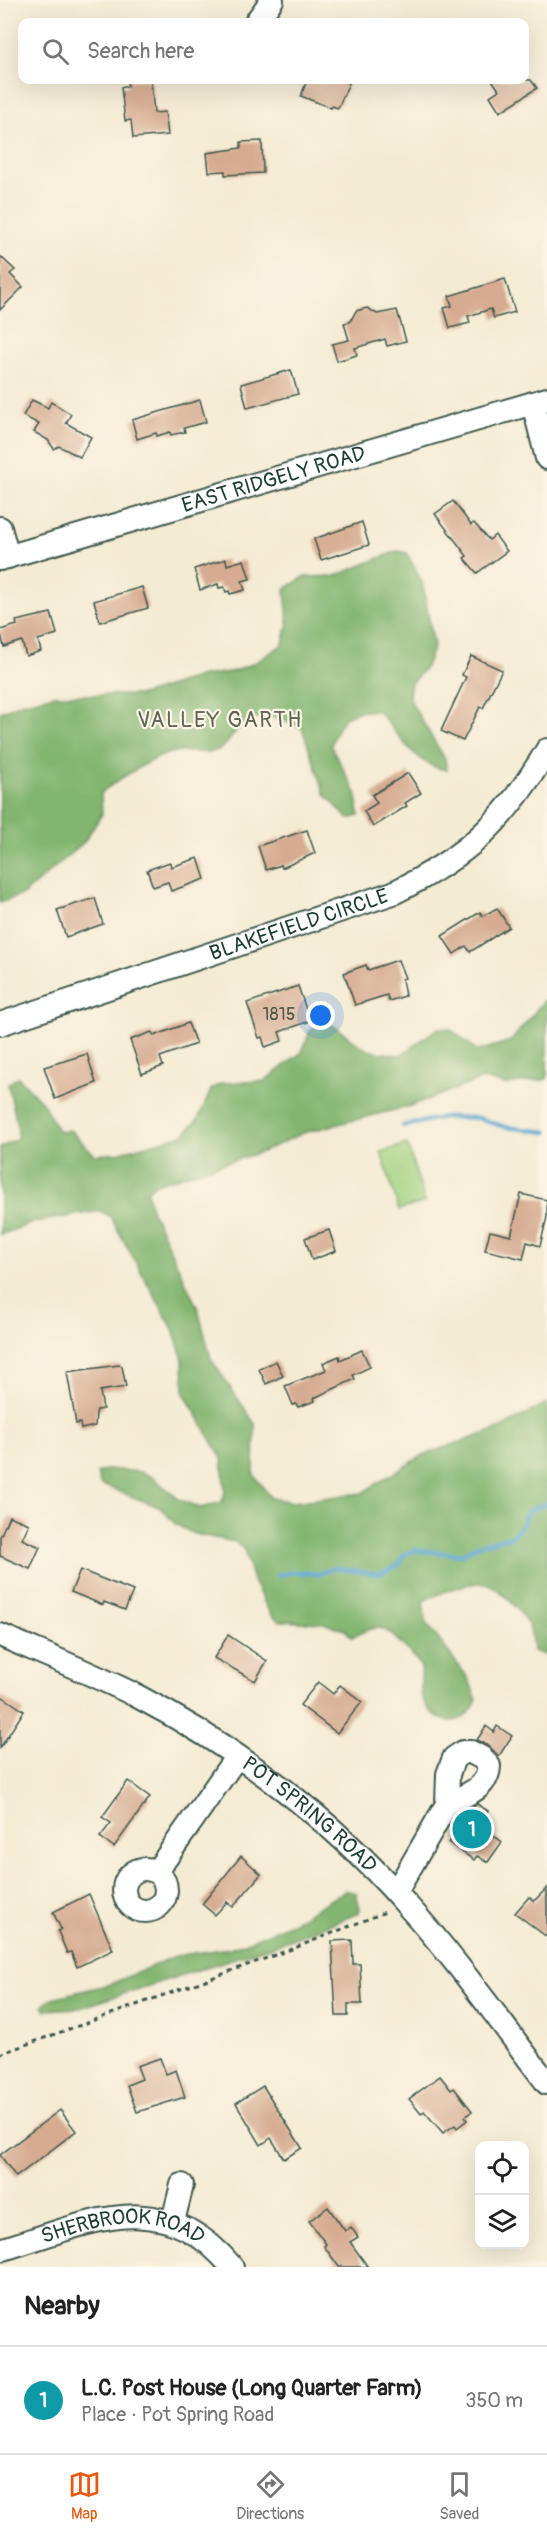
<!DOCTYPE html>
<html lang="en">
<head>
<meta charset="utf-8">
<style>
	:root { --surface:#fff; --page:#f6f6f6; --text:#222; --muted:#767676; --line:#e0e0e0; --accent:#ea580c }
	body { margin:0; font-family:Pangolin,sans-serif; background:var(--page); color:var(--text) }
	.controls { position:absolute; right:18px; bottom:18px; display:grid; overflow:hidden; border-radius:12px; box-shadow:0 6px 24px #0002 }
	.controls button { width:54px; height:54px; display:grid; place-items:center; padding:0; border:0; border-bottom:2px solid var(--line); background:var(--surface); color:var(--text); font:30px sans-serif }
	.you { position:absolute; left:321px; top:1016px; width:21px; height:21px; margin:-15px; border:4px solid #fff; border-radius:50%; background:#1a73e8; box-shadow:0 0 0 9px #1a73e833 }
	.badge { display:grid; place-items:center; width:39px; height:39px; border-radius:50%; background:var(--accent); color:#fff; font-size:20px; font-weight:700 }
	.pin { position:absolute; translate:-50% -50%; border:3px solid #fff; box-shadow:0 2px 6px #0006 }
	.list { margin:0; padding:0; list-style:none }
	h2 { display:flex; justify-content:space-between; align-items:center; height:78px; margin:0; padding:0 24px; font-size:26px }
	h2 small { font-size:20px; font-weight:400; color:var(--muted) }
	.list li { display:grid; grid-template-columns:39px 1fr auto; gap:18px; align-items:center; box-sizing:border-box; height:108px; padding:0 24px; border-top:2px solid var(--line) }
	.list b { display:block; font-size:22px; white-space:nowrap }
	.list p { margin:0; font-size:20px; white-space:nowrap; color:var(--muted) }
	.list em { font-size:20px; font-style:normal; color:var(--muted) }
	.icon { flex:none; width:33px; height:33px; fill:none; stroke:currentColor; stroke-width:2; stroke-linecap:round; stroke-linejoin:round }
	.map { position:relative; flex:none; width:547px; height:2267px; overflow:hidden }
	.search { position:absolute; background:var(--surface); box-shadow:0 6px 24px #0002; left:18px; right:18px; top:18px; height:66px; display:flex; align-items:center; gap:15px; box-sizing:border-box; padding:0 21px; border-radius:12px; color:var(--muted); font-size:22px }
	.sheet { height:186px; background:var(--surface) }
	nav { display:flex; justify-content:space-around; align-items:center; box-sizing:border-box; height:84px; border-top:2px solid var(--line); background:var(--surface); font-size:16px; color:var(--muted) }
	nav a { display:grid; justify-items:center; gap:3px }
	nav .on { color:var(--accent) }
	.map>svg:first-child { display:block }
	.green { fill:#a3d382; stroke:#61885b; stroke-width:1.5 }
	.forest { fill:#82b570; stroke:#507952; stroke-width:1.5 }
	.lines { fill:none; stroke-linecap:round; stroke-linejoin:round }
	.stream { stroke:#59a5d1; stroke-width:4.5 }
	.building { fill:#d6ab91 }
	.minor-casing { stroke:#3f574c; stroke-width:26 }
	.path { stroke:#3f574c; stroke-width:3; stroke-dasharray:4.5 4.5; stroke-linecap:butt }
	.minor { stroke:#fff; stroke-width:22 }
	.labels { text-anchor:middle; dominant-baseline:central; stroke-width:4.5; stroke-linejoin:round; paint-order:stroke }
	.number-label { font-size:18px; fill:#4d584b }
	.street-label { font-size:21px; fill:#1f3d34; stroke:#fcf5e5 }
	.neighbourhood-label { font-size:22px; letter-spacing:1.5px; fill:#5f6455; stroke:#fcf5e5 }
</style>
</head>
<body>
<div class="map">
<svg width="547" height="2267" viewBox="0 0 547 2267">
	<rect width="100%" height="100%" fill="#fcf5e5"/>
	<filter id="ink" filterUnits="userSpaceOnUse"><feTurbulence type="fractalNoise" baseFrequency=".0167" numOctaves="2"/><feDisplacementMap in="SourceGraphic" scale="12" xChannelSelector="R" yChannelSelector="G"/><feConvolveMatrix kernelMatrix="1 2 1 2 8 2 1 2 1" color-interpolation-filters="sRGB"/></filter>
	<filter id="wash" filterUnits="userSpaceOnUse"><feTurbulence type="fractalNoise" baseFrequency=".008" numOctaves="4" result="noise"/><feDisplacementMap in="SourceGraphic" scale="24" xChannelSelector="R" yChannelSelector="G"/><feGaussianBlur stdDeviation="1.35" result="paint"/><feColorMatrix in="noise" values="0 0 0 0 0 0 0 0 0 0 0 0 0 0 0 0 0 1.4 0 .05"/><feComposite in="paint" operator="in"/></filter>
	<g filter="url(#wash)">
		<rect width="100%" height="100%" fill="#f4ebd3"/>
		<path class="green" d="M407 1144 425 1202 399 1210 381 1152Z"/>
		<g class="forest">
			<path d="M397 551 407 553 422 582 434 646 426 667 411 683 409 694 412 704 445 759 447 770C418 768 396 732 378 711 347 709 339 718 331 746L357 795 359 816 348 819 325 794 302 728C281 717 257 709 238 729 230 737 227 748 215 751 201 754 183 749 169 753 151 759 115 781 101 793L102 814 84 842 24 894 0 903V712L21 703 54 695H142L202 676 235 671 256 662 283 644 288 623 285 589 304 577 335 576Z"/>
			<path d="M547 997V1079L505 1085 483 1079 410 1106 303 1133 262 1152 155 1184 147 1191 151 1209 198 1309 211 1359 255 1424 254 1475 271 1498 293 1502 362 1493 423 1455 501 1428 547 1403V1656L533 1651C532 1643 532 1634 529 1627 523 1614 497 1582 482 1583 462 1583 442 1593 423 1601L426 1623 468 1678 477 1700C465 1729 436 1727 423 1700 418 1691 423 1678 421 1668 419 1660 391 1632 383 1629 373 1625 361 1633 352 1637L345 1630 324 1623 280 1621 271 1615 253 1581 244 1550 236 1542 194 1534 175 1524 161 1508 100 1484 97 1474 107 1469 141 1472 152 1477 179 1499 200 1508 222 1502 225 1492 222 1458 184 1393 183 1360 173 1329 110 1216 100 1211 35 1222 0 1235V1148L17 1139 18 1129 8 1084 18 1077 42 1102 59 1132 70 1130 95 1155 117 1153 183 1135 198 1119 212 1088 222 1083 264 1081 302 1052 310 1031 318 1023C340 1022 349 1042 368 1050 378 1053 391 1054 401 1055L438 1028 450 1029 478 1051 511 1041Z"/>
			<path d="M346 1890 356 1893 360 1909 357 1914 281 1943 80 2008 46 2010 43 2005 52 1998 111 1984 175 1956 230 1948 247 1942 294 1922Z"/>
		</g>
		<g class="lines">
			<g class="stream">
				<path d="M403 1126 444 1117 478 1118 505 1127 547 1132"/>
				<path d="M277 1575 295 1572 318 1574 335 1568 379 1574 399 1565 404 1555 415 1550 461 1555 476 1546 512 1536 521 1526 528 1511 547 1503"/>
			</g>
		</g>
		<g id="blocks">
			<g class="building">
				<path d="M127 80H151L154 113 165 112 168 135 133 138 131 120 125 121 121 87 128 86Z"/>
				<path d="M307 80H340L349 83 338 108 332 106 331 108 301 96Z"/>
				<path d="M492 80H531L537 88 500 112 490 96 499 90Z"/>
				<path d="M262 141 263 173 225 175V171L209 172 207 153 241 148V142Z"/>
				<path d="M0 256 15 270 10 274 23 287 0 310Z"/>
				<path d="M505 279 515 312 494 318 491 309 468 316 470 323 450 328 444 308 452 306 449 296Z"/>
				<path d="M367 308 377 314 397 310 406 341 387 346 385 339 355 348 357 355 337 361 332 344 349 340 344 323 350 322 356 311Z"/>
				<path d="M291 370 298 394 247 408 241 384Z"/>
				<path d="M32 400 48 408 51 402 71 414 66 423 91 437 80 457 59 446 54 449 48 440 34 432 39 424 23 416Z"/>
				<path d="M200 400 206 422 184 428 185 432 171 435 170 432 157 436 156 433 137 439 132 420Z"/>
				<path d="M453 501 471 525 474 523 489 540 495 535 507 551 477 573 464 558 467 556 435 514Z"/>
				<path d="M362 522 369 545 321 560 314 539Z"/>
				<path d="M226 559 227 565 244 560 250 579 242 581 245 590 230 594 229 591 226 592 224 587 219 588 218 584 200 590 194 569Z"/>
				<path d="M142 587 148 608 100 622 94 601Z"/>
				<path d="M51 613 57 634 38 640 41 651 26 656 22 641 4 647 0 630 17 625 16 621Z"/>
				<path d="M471 656 502 670 483 708 480 707 463 741 441 731 466 677 462 675Z"/>
				<path d="M408 773 421 793 405 803 407 806 373 827 364 811 377 803 372 795Z"/>
				<path d="M307 830 315 853 282 868 281 865 266 870 258 846Z"/>
				<path d="M198 858 205 879 171 891 168 882 153 887 147 870 170 862 171 867Z"/>
				<path d="M95 898 103 924 66 937 57 910Z"/>
				<path d="M497 908 509 927 470 952 466 946 454 954 442 936 480 912 483 916Z"/>
				<path d="M398 960 405 978 402 979 405 996 389 1001 387 995 355 1005 344 973 366 965 368 970Z"/>
				<path d="M298 986 310 1021 279 1032 282 1041 265 1047 262 1037 259 1038 247 1003Z"/>
				<path d="M188 1023 196 1044 160 1057 163 1066 142 1074 130 1040 152 1032 154 1036Z"/>
				<path d="M87 1054 96 1083 55 1099 44 1067Z"/>
				<path d="M521 1194 547 1200V1217L540 1246 527 1242 523 1259 485 1250 490 1231 511 1236Z"/>
				<path d="M329 1230 336 1251 312 1260 305 1238Z"/>
				<path d="M362 1350 370 1367 353 1375 355 1379 314 1398 315 1401 298 1407 296 1404 293 1405 285 1386 326 1370 323 1363 339 1356 340 1360Z"/>
				<path d="M276 1361 283 1376 266 1384 259 1369Z"/>
				<path d="M119 1365 122 1366 126 1387 100 1391 103 1409 97 1410 96 1413 95 1426 81 1429 80 1423 76 1424 67 1372Z"/>
				<path d="M9 1516 29 1524 22 1539 40 1547 30 1569 0 1556V1537Z"/>
				<path d="M80 1570 133 1591 125 1610 104 1602 103 1605 71 1592Z"/>
				<path d="M228 1635 267 1661 255 1681 214 1658Z"/>
				<path d="M318 1682 333 1694 340 1685 362 1702 337 1733 300 1705Z"/>
				<path d="M0 1695 24 1711 0 1748Z"/>
				<path d="M486 1726 494 1732 497 1726 512 1736 499 1756 489 1746 477 1740Z"/>
				<path d="M128 1781 150 1797 114 1847 100 1837 111 1823 102 1817Z"/>
				<path d="M477 1804 488 1811 479 1824 502 1842 488 1862 477 1856 474 1860 449 1843 466 1818 460 1813Z"/>
				<path d="M241 1856 261 1874 233 1907 227 1902 215 1915 202 1904Z"/>
				<path d="M547 1888V1937L515 1913 529 1897 534 1901Z"/>
				<path d="M89 1894 113 1950 77 1967 71 1952 67 1953 58 1931 61 1929 53 1912Z"/>
				<path d="M352 1940 353 1964H360L362 2004H348V2016H336L332 1941Z"/>
				<path d="M160 2058 166 2074 176 2070 185 2097 137 2112 127 2085 142 2079 137 2066Z"/>
				<path d="M440 2076 451 2090 454 2088 472 2111 465 2117 467 2120 457 2128 455 2125 443 2133 424 2111 421 2114 409 2099Z"/>
				<path d="M263 2086 302 2148 284 2159 271 2138 261 2145 236 2103Z"/>
				<path d="M60 2110 76 2131 16 2177 0 2155Z"/>
				<path d="M328 2207 345 2231 351 2227 358 2237 350 2242 368 2267H339L324 2246 326 2244 309 2221Z"/>
			</g>
		</g>
	</g>
	<g filter="url(#ink)">
		<use href="#blocks" fill-opacity="0" stroke="#3f574c" stroke-width="1.5"/>
		<g class="lines">
			<g class="minor-casing">
				<g id="minor">
					<path d="M256 22 272 0"/>
					<path d="M533 403 547 458"/>
					<path d="M0 528 8 557"/>
					<path id="s1" d="M0 559 547 399"/>
					<path id="s2" d="M0 1024 393 893C467 857 505 821 547 750"/>
					<path id="s3" d="M0 1635C46 1655 93 1674 137 1696 237 1748 332 1819 406 1904 457 1960 501 2023 547 2083"/>
					<circle cx="145" cy="1890" r="21"/>
					<path d="M157 1871 237 1756"/>
					<path d="M396 1892 447 1804 448 1774 454 1758 463 1752H471L482 1758 489 1766C488 1789 465 1795 447 1804"/>
					<path d="M173 2221 182 2185"/>
					<path id="s4" d="M0 2250C88 2224 161 2182 232 2267"/>
				</g>
			</g>
			<path class="path" d="M0 2054 292 1949 388 1911"/>
			<use href="#minor" class="minor"/>
		</g>
	</g>
	<g class="labels">
		<g class="number-label">
			<text x="279" y="1014">1815</text>
		</g>
		<g class="street-label">
			<text stroke="none"><textPath href="#s1" startOffset="285">EAST RIDGELY ROAD</textPath></text>
			<text stroke="none"><textPath href="#s2" startOffset="315">BLAKEFIELD CIRCLE</textPath></text>
			<text stroke="none"><textPath href="#s3" startOffset="360">POT SPRING ROAD</textPath></text>
			<text stroke="none"><textPath href="#s4" startOffset="128">SHERBROOK ROAD</textPath></text>
		</g>
		<g class="neighbourhood-label">
			<text x="220" y="720">VALLEY GARTH</text>
		</g>
	</g>
</svg>
<div class="controls">
<button><svg class="icon" aria-label="locate" viewBox="0 0 24 24"><circle cx="12" cy="12" r="6"/><path d="M12 2v4M12 18v4M2 12h4M18 12h4"/></svg></button>
<button><svg class="icon" aria-label="layers" viewBox="0 0 24 24"><path d="M12 4l9 5-9 5-9-5zM3 14l9 5 9-5"/></svg></button>
</div>
<div class="you"></div>
<div class="pin badge" style="left:472px;top:1829px;background:#0f9aa8">1</div>
<div class="search"><svg class="icon" aria-label="search" viewBox="0 0 24 24"><circle cx="10" cy="10" r="6"/><path d="M15 15l6 6"/></svg>Search here</div>
</div>
<section class="sheet">
<h2>Nearby<small></small></h2>
<ul class="list">
<li><span class="badge" style="background:#0f9aa8">1</span><div><b>L.C. Post House (Long Quarter Farm)</b><p>Place · Pot Spring Road</p></div><em>350 m</em></li>
</ul>
</section>
<nav>
<a class="on"><svg class="icon" aria-label="map" viewBox="0 0 24 24"><path d="M3 6l6-2 6 2 6-2v14l-6 2-6-2-6 2zM9 4v14M15 6v14"/></svg>Map</a>
<a><svg class="icon" aria-label="directions" viewBox="0 0 24 24"><path d="M12 3l9 9-9 9-9-9zM9 14v-3h6M13 9l2 2-2 2"/></svg>Directions</a>
<a><svg class="icon" aria-label="saved" viewBox="0 0 24 24"><path d="M7 4h10v16l-5-4-5 4z"/></svg>Saved</a>
</nav>
</body>
</html>
